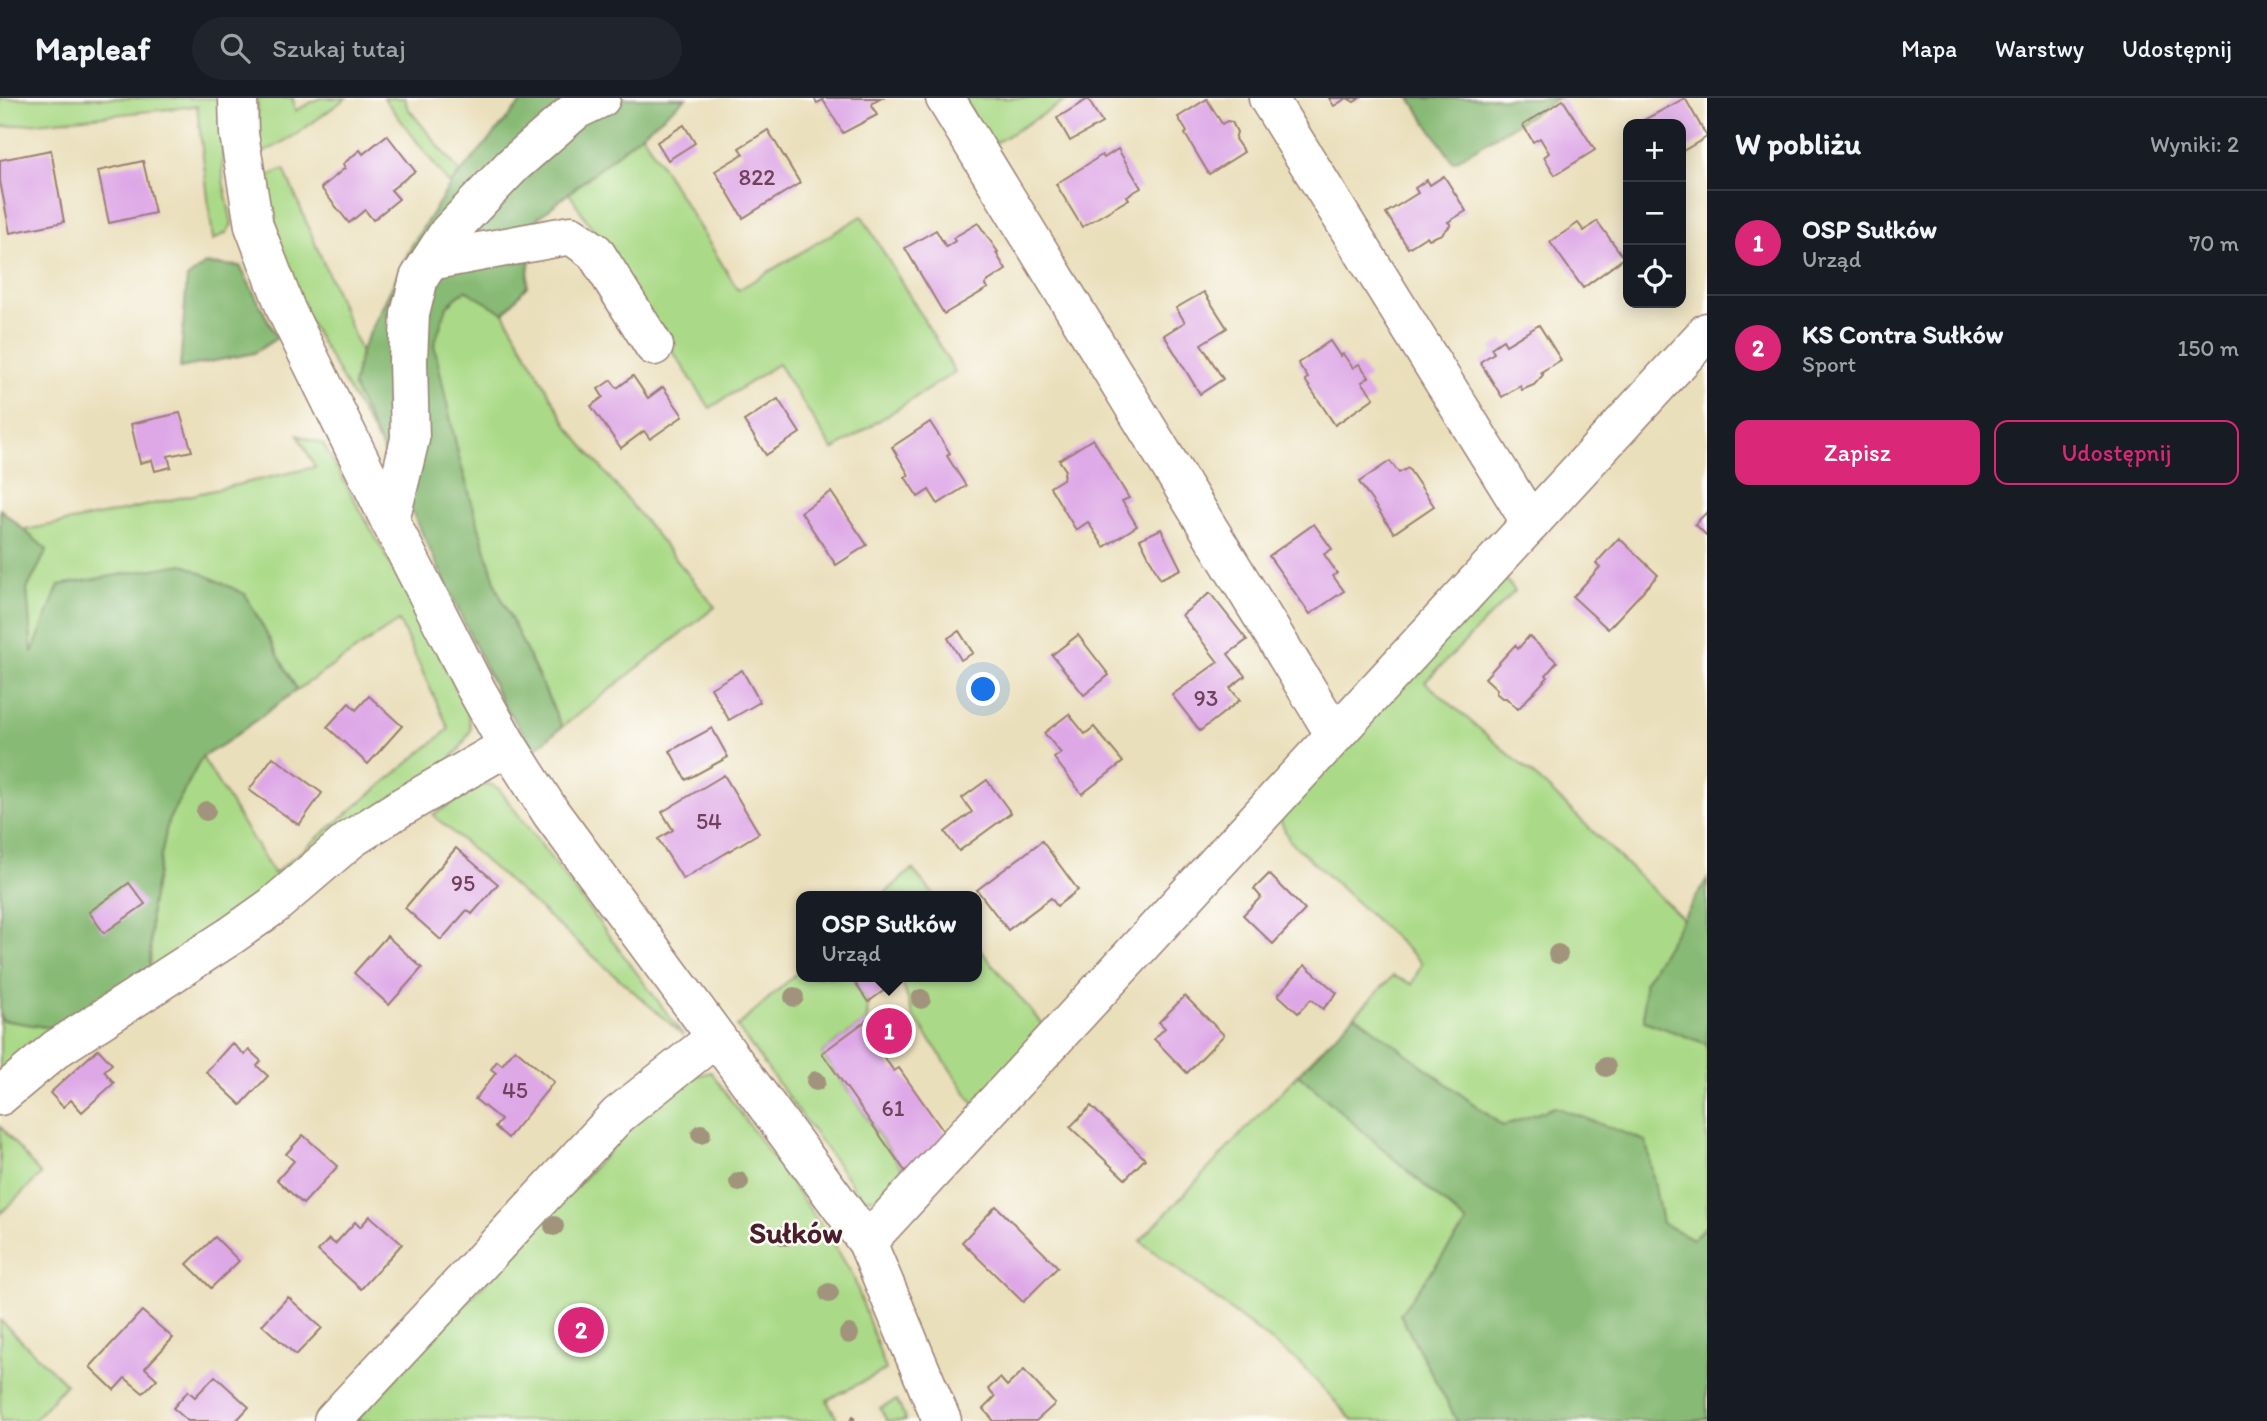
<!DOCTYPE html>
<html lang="pl">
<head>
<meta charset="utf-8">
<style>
	:root { --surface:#171b24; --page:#20242c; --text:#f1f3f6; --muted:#9ea1a6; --line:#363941; --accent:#db2777 }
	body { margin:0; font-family:Itim,sans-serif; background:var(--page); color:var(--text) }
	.controls { position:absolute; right:21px; top:21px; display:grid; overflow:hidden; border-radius:14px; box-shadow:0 4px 18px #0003 }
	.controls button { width:63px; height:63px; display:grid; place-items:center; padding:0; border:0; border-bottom:2px solid var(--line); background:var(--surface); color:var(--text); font:35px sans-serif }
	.you { position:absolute; left:984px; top:592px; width:24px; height:24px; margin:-18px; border:5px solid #fff; border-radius:50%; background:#1a73e8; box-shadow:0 0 0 10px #1a73e833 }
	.badge { display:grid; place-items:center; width:46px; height:46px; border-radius:50%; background:var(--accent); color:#fff; font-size:23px; font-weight:700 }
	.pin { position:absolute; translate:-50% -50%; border:4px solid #fff; box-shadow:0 2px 7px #0006 }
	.popup { position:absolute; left:796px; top:793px; width:186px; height:91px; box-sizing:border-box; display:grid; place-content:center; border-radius:14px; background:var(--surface); filter:drop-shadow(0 2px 5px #0005); font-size:23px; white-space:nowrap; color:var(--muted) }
	.popup b { font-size:26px; color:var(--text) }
	.popup::after { content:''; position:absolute; left:50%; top:100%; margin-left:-14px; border:14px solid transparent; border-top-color:var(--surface) }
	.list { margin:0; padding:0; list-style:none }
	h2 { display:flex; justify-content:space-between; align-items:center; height:91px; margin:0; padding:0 28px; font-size:30px }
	h2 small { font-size:23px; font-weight:400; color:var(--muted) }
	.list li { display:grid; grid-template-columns:46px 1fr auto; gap:21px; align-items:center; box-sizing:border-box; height:105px; padding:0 28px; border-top:2px solid var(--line) }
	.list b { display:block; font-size:26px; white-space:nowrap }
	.list p { margin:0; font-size:23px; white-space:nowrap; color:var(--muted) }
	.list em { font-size:23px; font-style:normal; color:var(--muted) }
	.actions { display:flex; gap:14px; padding:21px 28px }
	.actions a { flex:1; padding:16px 0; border:2px solid var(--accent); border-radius:14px; text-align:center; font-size:24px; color:var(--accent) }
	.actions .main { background:var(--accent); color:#fff }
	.icon { flex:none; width:38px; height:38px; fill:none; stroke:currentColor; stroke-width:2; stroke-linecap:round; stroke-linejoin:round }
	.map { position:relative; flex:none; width:1707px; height:1323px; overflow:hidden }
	header { display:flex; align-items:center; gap:42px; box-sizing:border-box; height:98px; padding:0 35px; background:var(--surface); border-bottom:2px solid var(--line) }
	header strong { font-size:33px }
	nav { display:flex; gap:38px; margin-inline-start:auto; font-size:24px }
	.search { width:490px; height:63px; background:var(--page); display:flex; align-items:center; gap:18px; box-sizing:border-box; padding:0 24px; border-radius:38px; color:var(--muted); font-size:26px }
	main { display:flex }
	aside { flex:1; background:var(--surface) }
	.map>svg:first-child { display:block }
	.green { fill:#aada87; stroke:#7a7c59; stroke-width:2 }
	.forest { fill:#87ba74; stroke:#686c50; stroke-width:2 }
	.building { fill:#dea8e7 }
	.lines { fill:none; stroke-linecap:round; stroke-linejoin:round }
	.minor-casing { stroke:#9a7f73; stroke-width:41 }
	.path { stroke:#9a7f73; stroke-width:4.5; stroke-dasharray:5 5; stroke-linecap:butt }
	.minor { stroke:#fff; stroke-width:38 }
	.tree { fill:#a2947b }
	.labels { text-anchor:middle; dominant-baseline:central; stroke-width:5; stroke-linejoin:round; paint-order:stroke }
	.number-label { font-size:23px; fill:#6f415a }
	.quarter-label { font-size:30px; font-weight:bold; fill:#4a1f2b; stroke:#fdfcf7 }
</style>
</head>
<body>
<header>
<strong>Mapleaf</strong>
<div class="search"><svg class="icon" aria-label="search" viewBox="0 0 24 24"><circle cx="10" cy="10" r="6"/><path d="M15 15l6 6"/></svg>Szukaj tutaj</div>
<nav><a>Mapa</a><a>Warstwy</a><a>Udostępnij</a></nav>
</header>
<main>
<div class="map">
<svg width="1707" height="1323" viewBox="0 0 1707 1323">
	<rect width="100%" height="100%" fill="#fdfcf7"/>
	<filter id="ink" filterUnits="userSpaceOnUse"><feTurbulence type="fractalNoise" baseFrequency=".0143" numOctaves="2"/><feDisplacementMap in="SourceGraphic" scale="14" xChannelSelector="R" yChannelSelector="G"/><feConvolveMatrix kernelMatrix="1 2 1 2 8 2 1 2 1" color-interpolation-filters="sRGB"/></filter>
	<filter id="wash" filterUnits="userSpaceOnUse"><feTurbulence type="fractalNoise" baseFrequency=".00686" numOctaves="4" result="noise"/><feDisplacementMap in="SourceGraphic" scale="28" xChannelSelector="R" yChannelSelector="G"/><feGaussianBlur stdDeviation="1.57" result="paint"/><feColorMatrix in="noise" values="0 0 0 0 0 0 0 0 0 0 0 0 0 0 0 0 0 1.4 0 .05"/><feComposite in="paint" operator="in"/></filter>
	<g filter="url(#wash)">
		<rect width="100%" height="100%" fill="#eadfbb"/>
		<g class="green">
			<path d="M0 0H222L223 82 232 126 226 135 213 142 197 8 0 29Z"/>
			<path d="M257 0H293L295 13 320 0H346L297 36 265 54 260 52Z"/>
			<path d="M384 0H405L407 9 460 74 450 87Z"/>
			<path d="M963 0H1070L992 47Z"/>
			<path d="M642 36 738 192 862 118 955 274 833 352 778 266 710 310 569 95Z"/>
			<path d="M284 71 361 254 353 288 378 343 301 209 261 89 268 78Z"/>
			<path d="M465 192 504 215 568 329 715 509 562 629 497 491 459 360 434 247 447 208Z"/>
			<path d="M298 337 323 346 416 511 468 614 471 632 459 652 432 679 150 875 151 808 168 723 202 659 274 776 449 631 399 523 297 592 245 496 32 557 27 491 47 452 24 432 113 415 315 369Z"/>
			<path d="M1501 476 1515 493 1425 584 1546 688 1683 821 1644 885V922L1707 946V1127L1692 1141 1662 1126 1645 1043 1555 1009 1503 1028 1355 917 1393 878 1412 886 1422 865 1289 742 1279 719Z"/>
			<path d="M490 686 499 691 684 938 433 717 477 689Z"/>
			<path d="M912 771 935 798H882Z"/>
			<path d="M977 848 1047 932 976 1009 913 917 901 881 886 891 878 879H976Z"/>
			<path d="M801 871 802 879H851L868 904 867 922 822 955 904 1073 948 1040 893 1101 862 1100 737 929Z"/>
			<path d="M0 916 2 922 58 931 0 982Z"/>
			<path d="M711 974 831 1141 853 1178 886 1272 827 1302 838 1323H355L673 985Z"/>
			<path d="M1298 976 1467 1125 1400 1216 1457 1323H1353L1301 1266 1140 1143Z"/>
			<path d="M0 1028 41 1077 0 1116Z"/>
			<path d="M0 1222 66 1286 33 1323H0Z"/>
			<path d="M897 1302 906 1323H887L880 1310Z"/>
		</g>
		<g class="forest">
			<path d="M525 0H686L533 124 527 188 504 215 465 192 447 208 434 247 459 360 497 491 562 629 535 651 502 605 353 288 361 253 412 147 450 87Z"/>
			<path d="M1410 0H1559L1453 64Z"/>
			<path d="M205 166 240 168 277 240 254 255 180 270 187 180Z"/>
			<path d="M0 411 47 452 27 491 32 555 59 487 183 466 245 496 297 592 224 646 202 659 168 723 151 808 150 875 58 931 2 922 0 916Z"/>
			<path d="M1707 781V946L1644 923V885Z"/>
			<path d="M1355 917 1503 1028 1555 1009 1646 1043 1662 1125 1692 1141 1707 1127V1321L1695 1323H1457L1400 1216 1467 1125 1298 976Z"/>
		</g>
		<g id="blocks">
			<g class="building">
				<path d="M814 0H882L873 5 872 8 877 17 843 35 823 2 817 5Z"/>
				<path d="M1329 0H1360L1354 4 1347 0 1334 8Z"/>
				<path d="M1685 0 1707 39 1681 54V26H1642L1640 24Z"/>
				<path d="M1088 1 1102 25 1070 43 1057 20Z"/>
				<path d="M1207 1 1222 26 1227 23 1232 24 1237 34 1235 41 1244 54 1209 76 1185 36 1187 34 1178 19Z"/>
				<path d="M1563 2 1595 52 1555 77 1544 59 1549 55 1540 40 1533 44 1523 27Z"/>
				<path d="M684 27 695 45 668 62 657 44Z"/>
				<path d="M768 32 800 85 743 120 715 73 743 56 739 50Z"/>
				<path d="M387 37 415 73 391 92 399 101 373 122 365 112 349 125 321 90 345 70 343 66 360 52 363 56Z"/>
				<path d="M1118 51 1141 90 1127 98 1129 101 1082 129 1056 86 1102 57 1104 60Z"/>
				<path d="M51 52 64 124 10 135 0 83V62Z"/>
				<path d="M143 63 155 115 109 125 98 73Z"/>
				<path d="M1444 78 1466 113 1448 124 1451 127 1442 136 1429 141 1427 138 1408 150 1386 115 1418 95 1415 90 1427 82 1430 87Z"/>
				<path d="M1597 123 1624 160 1583 190 1550 144 1578 125 1584 133Z"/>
				<path d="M978 125 998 154 996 155 1006 172 987 184 985 187 988 190 944 216 905 150 936 132 946 149 955 143 953 140Z"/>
				<path d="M1204 194 1227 230 1201 246 1223 281 1200 296 1164 237 1185 224 1176 210Z"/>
				<path d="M1539 227 1561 262 1541 274 1543 277 1534 287 1522 292 1520 288 1502 299 1480 264 1494 255 1491 250 1503 242 1506 247Z"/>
				<path d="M1330 243 1340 258 1343 256 1353 270 1359 266 1369 279 1362 284 1374 300 1335 327 1305 282 1308 280 1298 265Z"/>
				<path d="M633 278 648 300 663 289 683 318 650 341 644 333 621 350 591 308 603 299 598 291 611 282 617 290Z"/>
				<path d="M778 301 800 335 766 357 744 323Z"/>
				<path d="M180 315 192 353 168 358 171 369 155 373 152 362 140 365 131 326Z"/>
				<path d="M930 324 950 355 947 358 966 388 938 406 929 392 918 399 905 379 909 377 892 349Z"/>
				<path d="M1093 341 1129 400 1122 403 1137 428 1104 449 1088 424 1076 432 1050 389 1063 381 1065 371 1059 362Z"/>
				<path d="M1390 363 1399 375 1408 370 1434 408 1394 435 1359 384Z"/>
				<path d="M831 394 867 447 836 467 801 414Z"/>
				<path d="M1707 414V438L1695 426Z"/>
				<path d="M1314 426 1332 451 1324 456 1337 475 1333 478 1344 493 1310 516 1269 458Z"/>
				<path d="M1161 431 1181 471 1160 481 1140 441Z"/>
				<path d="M1619 440 1658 477 1608 531 1573 499 1600 469 1596 465Z"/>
				<path d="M1210 495 1247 542 1228 556 1245 578 1230 590 1240 602 1200 633 1172 597 1218 564 1182 517Z"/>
				<path d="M959 533 973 555 961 562 948 540Z"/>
				<path d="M1078 537 1109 577 1084 597 1052 557Z"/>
				<path d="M1529 538 1557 564 1546 577 1548 579 1518 611 1506 600H1502L1496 595 1497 591 1485 580 1515 547 1518 551Z"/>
				<path d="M742 572 760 604 729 622 711 590Z"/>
				<path d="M369 598 402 628 368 666 327 629 349 605 356 612Z"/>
				<path d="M1069 616 1085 636 1094 629 1123 664 1082 696 1054 660 1061 655 1044 635Z"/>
				<path d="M712 630 728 659 686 682 670 653Z"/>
				<path d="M273 659 322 695 299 727 249 692Z"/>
				<path d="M724 677 759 735 683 781 658 741 673 732 662 714Z"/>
				<path d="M987 682 1011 715 959 753 945 734 972 714 962 700Z"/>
				<path d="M1042 743 1078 792 1057 808 1051 800 1008 832 977 792Z"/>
				<path d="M456 750 498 786 472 816 467 812 441 842 405 810Z"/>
				<path d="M1269 776 1305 812 1273 846 1243 817 1261 799 1254 791Z"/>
				<path d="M129 785 145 806 104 835 89 814Z"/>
				<path d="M387 838 422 870 389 907 354 875Z"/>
				<path d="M1305 867 1337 895 1323 911 1311 901 1298 915 1278 897Z"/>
				<path d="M851 879H878L886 891 868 904Z"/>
				<path d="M1185 898 1224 937 1187 975 1154 941 1165 930 1159 924Z"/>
				<path d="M867 922 884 947 878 951 894 973 899 970 948 1040 905 1073 822 955Z"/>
				<path d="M232 945 245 957 249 952 261 963 257 968 268 978 241 1007 206 974Z"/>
				<path d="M98 951 112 966 104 973 114 985 82 1014 71 1002 63 1009 50 995Z"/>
				<path d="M515 951 554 984 508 1040 495 1029 501 1022 475 1001 496 975 491 971 497 963 502 967Z"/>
				<path d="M1091 1008 1145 1061 1125 1081 1070 1029Z"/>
				<path d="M303 1037 338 1068 303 1106 277 1082 294 1063 286 1056Z"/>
				<path d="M996 1108 1058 1169 1023 1204 962 1144Z"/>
				<path d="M370 1118 402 1146 361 1191 318 1153 329 1141 335 1146 355 1124 360 1129Z"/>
				<path d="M215 1139 239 1163 211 1190 187 1166Z"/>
				<path d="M288 1199 322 1230 296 1257 262 1227Z"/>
				<path d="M142 1213 173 1240 145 1270 157 1281 143 1295 125 1280 114 1292 90 1269Z"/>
				<path d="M1024 1272 1055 1306 1036 1323H994L983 1311 995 1299 988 1291 1000 1280 1007 1288Z"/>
				<path d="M215 1278 249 1309 236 1323H188L173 1310 188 1293 195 1299Z"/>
			</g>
		</g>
	</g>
	<g filter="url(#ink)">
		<use href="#blocks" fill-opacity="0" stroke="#9a7f73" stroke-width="2"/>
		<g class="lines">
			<g class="minor-casing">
				<g id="minor">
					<path d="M238 0 239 36 254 128 287 214 390 423 476 591 508 648 551 715 867 1144 942 1323"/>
					<path d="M945 0 1335 637"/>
					<path d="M1268 0 1531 425"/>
					<path d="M430 163 571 137 595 154 654 248"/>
					<path d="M390 423 410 341 408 263 410 216 419 180 448 135 513 67 576 12 601 0"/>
					<path d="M0 998 56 951 232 837 273 808 351 741 400 710 508 648"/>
					<path d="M867 1144 1707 234"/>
					<path d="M333 1323 618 1017 715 940"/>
				</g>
			</g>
			<path class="path" d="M851 1323 854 1319"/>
			<use href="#minor" class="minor"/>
		</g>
		<g class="tree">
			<circle cx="206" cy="713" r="10"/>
			<circle cx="1558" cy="856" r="10"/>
			<circle cx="794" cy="899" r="10"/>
			<circle cx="921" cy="901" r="10"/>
			<circle cx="1606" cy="969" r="10"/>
			<circle cx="816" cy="983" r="10"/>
			<circle cx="701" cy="1036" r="10"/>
			<circle cx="739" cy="1084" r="10"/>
			<circle cx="554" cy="1128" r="10"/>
			<circle cx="785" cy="1138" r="10"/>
			<circle cx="829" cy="1195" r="10"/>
			<circle cx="849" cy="1236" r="10"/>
		</g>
	</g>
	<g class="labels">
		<g class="number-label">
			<text x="757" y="79">822</text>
			<text x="1206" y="600">93</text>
			<text x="709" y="723">54</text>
			<text x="463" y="785">95</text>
			<text x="515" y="992">45</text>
			<text x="893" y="1010">61</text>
		</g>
		<g class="quarter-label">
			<text x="796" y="1134">Sułków</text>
		</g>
	</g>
</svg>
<div class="controls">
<button>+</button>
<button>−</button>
<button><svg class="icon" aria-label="locate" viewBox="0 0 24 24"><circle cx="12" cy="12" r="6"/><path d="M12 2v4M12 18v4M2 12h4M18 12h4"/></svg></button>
</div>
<div class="you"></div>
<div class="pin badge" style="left:889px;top:933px">1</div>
<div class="popup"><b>OSP Sułków</b>Urząd</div>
<div class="pin badge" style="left:581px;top:1232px">2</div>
</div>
<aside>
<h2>W pobliżu<small>Wyniki: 2</small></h2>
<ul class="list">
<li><span class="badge">1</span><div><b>OSP Sułków</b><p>Urząd</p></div><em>70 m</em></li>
<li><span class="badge">2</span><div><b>KS Contra Sułków</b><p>Sport</p></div><em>150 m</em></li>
</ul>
<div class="actions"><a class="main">Zapisz</a><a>Udostępnij</a></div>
</aside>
</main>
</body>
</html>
